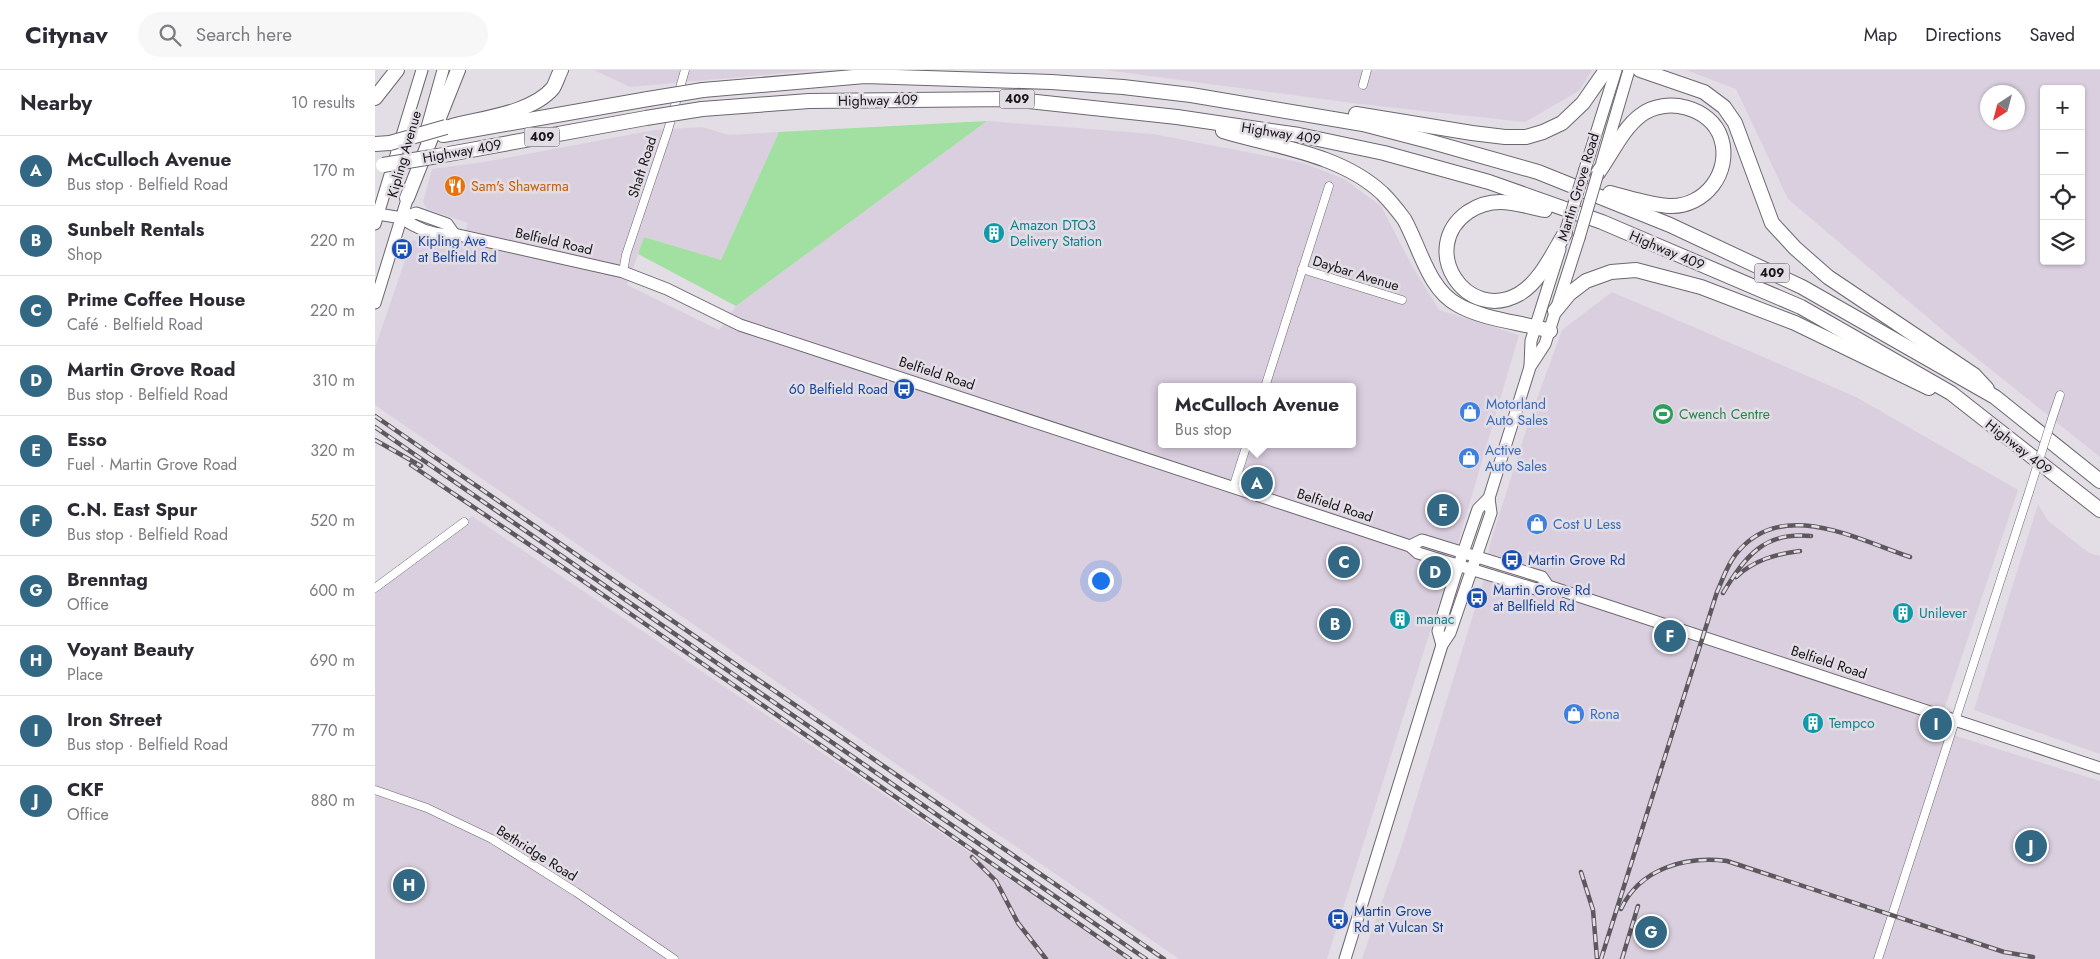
<!DOCTYPE html>
<html lang="en">
<head>
<meta charset="utf-8">
<style>
	:root { --surface:#fff; --page:#f7f7f7; --text:#2b2b33; --muted:#7c7c81; --line:#e1e1e2; --accent:#336884 }
	body { margin:0; font-family:Jost,sans-serif; background:var(--page); color:var(--text) }
	.controls { position:absolute; right:15px; top:15px; display:grid; overflow:hidden; border-radius:5px; box-shadow:0 1px 4px #0004 }
	.controls button { width:45px; height:45px; display:grid; place-items:center; padding:0; border:0; border-bottom:1px solid var(--line); background:var(--surface); color:var(--text); font:25px sans-serif }
	.compass { position:absolute; left:1605px; top:15px; width:45px; height:45px; border-radius:50%; background:var(--surface); box-shadow:0 1px 4px #0004; rotate:216deg }
	.you { position:absolute; left:725px; top:510px; width:18px; height:18px; margin:-12px; border:4px solid #fff; border-radius:50%; background:#1a73e8; box-shadow:0 0 0 8px #1a73e833 }
	.badge { display:grid; place-items:center; width:32px; height:32px; border-radius:50%; background:var(--accent); color:#fff; font-size:16px; font-weight:700 }
	.pin { position:absolute; translate:-50% -50%; border:2px solid #fff; box-shadow:0 1px 5px #0006 }
	.popup { position:absolute; left:783px; top:313px; width:198px; height:65px; box-sizing:border-box; display:grid; place-content:center; border-radius:5px; background:var(--surface); filter:drop-shadow(0 1px 4px #0005); font-size:16px; white-space:nowrap; color:var(--muted) }
	.popup b { font-size:19px; color:var(--text) }
	.popup::after { content:''; position:absolute; left:50%; top:100%; margin-left:-10px; border:10px solid transparent; border-top-color:var(--surface) }
	.list { margin:0; padding:0; list-style:none }
	h2 { display:flex; justify-content:space-between; align-items:center; height:65px; margin:0; padding:0 20px; font-size:21px }
	h2 small { font-size:16px; font-weight:400; color:var(--muted) }
	.list li { display:grid; grid-template-columns:32px 1fr auto; gap:15px; align-items:center; box-sizing:border-box; height:70px; padding:0 20px; border-top:1px solid var(--line) }
	.list b { display:block; font-size:19px; white-space:nowrap }
	.list p { margin:0; font-size:16px; white-space:nowrap; color:var(--muted) }
	.list em { font-size:16px; font-style:normal; color:var(--muted) }
	.icon { flex:none; width:28px; height:28px; fill:none; stroke:currentColor; stroke-width:2; stroke-linecap:round; stroke-linejoin:round }
	.map { position:relative; flex:none; width:1725px; height:889px; overflow:hidden }
	header { display:flex; align-items:center; gap:30px; box-sizing:border-box; height:70px; padding:0 25px; background:var(--surface); border-bottom:1px solid var(--line) }
	header strong { font-size:24px }
	nav { display:flex; gap:28px; margin-inline-start:auto; font-size:18px }
	.search { width:350px; height:45px; background:var(--page); display:flex; align-items:center; gap:12px; box-sizing:border-box; padding:0 18px; border-radius:28px; color:var(--muted); font-size:19px }
	main { display:flex }
	aside { flex:1; background:var(--surface) }
	.map>svg:first-child { display:block }
	.built { fill:#dacfdf; fill-rule:evenodd }
	.green { fill:#a2e0a2 }
	.lines { fill:none; stroke-linecap:round; stroke-linejoin:round }
	.street-casing { stroke:#6c676f; stroke-width:9 }
	.secondary-casing { stroke:#6c676f; stroke-width:13 }
	.highway-casing { stroke:#6c676f; stroke-width:16 }
	.street { stroke:#fff; stroke-width:8 }
	.secondary { stroke:#fff; stroke-width:11 }
	.highway { stroke:#fff; stroke-width:14 }
	.rail-casing { stroke:#5c585d; stroke-width:4.5 }
	.rail { stroke:#e3dde5; stroke-width:2.5; stroke-dasharray:8; stroke-linecap:butt }
	.street-bridge-casing { stroke:#6c676f; stroke-width:9; stroke-linecap:butt }
	.secondary-bridge-casing { stroke:#6c676f; stroke-width:13; stroke-linecap:butt }
	.highway-bridge-casing { stroke:#6c676f; stroke-width:16; stroke-linecap:butt }
	.street-bridge { stroke:#fff; stroke-width:8 }
	.secondary-bridge { stroke:#fff; stroke-width:11 }
	.highway-bridge { stroke:#fff; stroke-width:14 }
	.labels { text-anchor:middle; dominant-baseline:central; stroke-width:5; stroke-linejoin:round; paint-order:stroke }
	.shield { fill:#e3dde5; stroke:#545156; stroke-width:1 }
	.shield-label { font-size:12px; font-weight:bold; fill:#171518 }
	.street-label { font-size:14px; fill:#171518; stroke:#e3dde5 }
	.food-label { font-size:14px; fill:#c56008; stroke:#e3dde5; text-anchor:start }
	.culture-label { font-size:14px; fill:#0d838f; stroke:#e3dde5; text-anchor:start }
	.transit-label { font-size:14px; fill:#164399; stroke:#e3dde5; text-anchor:start }
	.shop-label { font-size:14px; fill:#366cbe; stroke:#e3dde5; text-anchor:start }
	.leisure-label { font-size:14px; fill:#27864d; stroke:#e3dde5; text-anchor:start }
</style>
</head>
<body>
<header>
<strong>Citynav</strong>
<div class="search"><svg class="icon" aria-label="search" viewBox="0 0 24 24"><circle cx="10" cy="10" r="6"/><path d="M15 15l6 6"/></svg>Search here</div>
<nav><a>Map</a><a>Directions</a><a>Saved</a></nav>
</header>
<main>
<aside>
<h2>Nearby<small>10 results</small></h2>
<ul class="list">
<li><span class="badge">A</span><div><b>McCulloch Avenue</b><p>Bus stop · Belfield Road</p></div><em>170 m</em></li>
<li><span class="badge">B</span><div><b>Sunbelt Rentals</b><p>Shop</p></div><em>220 m</em></li>
<li><span class="badge">C</span><div><b>Prime Coffee House</b><p>Café · Belfield Road</p></div><em>220 m</em></li>
<li><span class="badge">D</span><div><b>Martin Grove Road</b><p>Bus stop · Belfield Road</p></div><em>310 m</em></li>
<li><span class="badge">E</span><div><b>Esso</b><p>Fuel · Martin Grove Road</p></div><em>320 m</em></li>
<li><span class="badge">F</span><div><b>C.N. East Spur</b><p>Bus stop · Belfield Road</p></div><em>520 m</em></li>
<li><span class="badge">G</span><div><b>Brenntag</b><p>Office</p></div><em>600 m</em></li>
<li><span class="badge">H</span><div><b>Voyant Beauty</b><p>Place</p></div><em>690 m</em></li>
<li><span class="badge">I</span><div><b>Iron Street</b><p>Bus stop · Belfield Road</p></div><em>770 m</em></li>
<li><span class="badge">J</span><div><b>CKF</b><p>Office</p></div><em>880 m</em></li>
</ul>
</aside>
<div class="map">
<svg width="1725" height="889" viewBox="0 0 1725 889">
	<rect width="100%" height="100%" fill="#e3dde5"/>
	<g class="built">
		<path d="M219 0H442L255 17Z"/>
		<path d="M730 0H1217L1204 21 1150 52 985 34Z"/>
		<path d="M1311 0H1725V387L1584 274 1413 129 1361 19ZM1669 19H1706V191H1669ZM1612 22H1642V52H1612Z"/>
		<path d="M612 51 778 64 928 93 969 109 1006 136 1036 194 1064 240 1144 265 1082 476 952 889H804L0 335V278L37 170 83 179 93 153 52 139 48 132 57 99 110 92 280 60 327 57 354 65 404 62 346 190 269 167 252 215 344 260 361 236ZM787 317H977V374H787Z"/>
		<path d="M1237 222 1481 327 1643 420 1562 660 1725 711V889H987L1027 775 1107 516 1115 474 1155 348 1187 260Z"/>
		<path d="M1663 434 1673 451 1714 483 1725 486V684L1599 640Z"/>
		<path d="M97 446 678 839 750 889H0V521Z"/>
	</g>
	<path class="green" d="M612 51 361 236 263 184 269 167 346 190 404 62Z"/>
	<g class="lines">
		<g class="street-casing">
			<g id="street">
				<path d="M988 15 992 0"/>
				<path d="M927 199 1027 230"/>
				<path d="M248 202 251 185 293 60 310 0"/>
				<path d="M890 317 954 116"/>
				<path d="M1677 349 1685 325"/>
				<path d="M858 418 872 374"/>
				<path d="M0 518 89 452"/>
				<path d="M0 720 52 738 117 769 201 822 299 889"/>
				<path d="M1503 889 1654 422"/>
			</g>
		</g>
		<g class="secondary-casing">
			<g id="secondary">
				<path d="M49 68 68 0"/>
				<path d="M1227 92 1254 0"/>
				<path d="M1210 99 1241 0"/>
				<path d="M3 144 27 148 41 143 72 154 79 164"/>
				<path d="M27 148C42 159 61 166 79 164L248 202 292 219 365 255 960 451 1035 476 1043 483 1161 519 1173 516 1725 698"/>
				<path d="M0 154 47 0"/>
				<path d="M0 233 35 120"/>
				<path d="M1155 296 1156 271 1185 179"/>
				<path d="M1035 476 1047 470 1167 507 1173 516"/>
				<path d="M1067 575 1063 561 1080 506 1103 439 1114 428"/>
				<path d="M970 889 1067 575 1075 563 1116 443 1114 428 1155 297 1170 274 1204 168"/>
			</g>
		</g>
		<g class="highway-casing">
			<g id="highway">
				<path d="M1265 0 1329 22 1349 37 1360 53 1397 153 1420 178 1453 207 1599 305 1612 319"/>
				<path d="M328 20 490 6 676 12 748 17 816 25 988 54 1057 72 1163 102 1295 155 1427 217 1620 327 1725 411"/>
				<path d="M0 28 22 0"/>
				<path d="M327 39 434 31 634 29 802 47 924 65 1009 83 1114 112 1227 152 1426 237 1576 323 1725 440"/>
				<path d="M981 44 1097 63 1130 67H1151L1168 62 1187 53 1208 33 1231 0"/>
				<path d="M77 56C108 48 157 43 178 18 181 13 183 6 186 0"/>
				<path d="M848 61C901 77 965 84 1007 123 1014 130 1023 141 1029 149 1045 177 1053 219 1083 235 1110 250 1145 252 1175 261"/>
				<path d="M68 65 273 29"/>
				<path d="M0 74 15 73"/>
				<path d="M63 86 271 48"/>
				<path d="M1223 103C1236 85 1248 58 1266 45 1291 26 1336 37 1346 68 1357 102 1330 137 1295 136 1275 135 1255 128 1235 123"/>
				<path d="M32 128 83 0"/>
				<path d="M1170 140C1155 137 1140 132 1125 132 1113 132 1102 136 1093 142 1042 178 1091 254 1144 224 1165 212 1178 183 1190 163"/>
				<path d="M0 144H3"/>
				<path d="M1180 241 1194 224 1211 211 1236 202 1261 200 1326 217 1420 253 1554 318"/>
			</g>
		</g>
		<use href="#street" class="street"/>
		<use href="#secondary" class="secondary"/>
		<use href="#highway" class="highway"/>
		<g class="rail-casing">
			<g id="rail">
				<path d="M0 346 789 889"/>
				<path d="M0 357 771 889"/>
				<path d="M0 370 46 396"/>
				<path d="M36 395 192 500 755 889"/>
				<path d="M1361 507C1379 490 1401 484 1425 481"/>
				<path d="M1348 523C1370 487 1389 461 1436 466"/>
				<path d="M597 787 621 811 643 853 671 889"/>
				<path d="M1206 802 1218 840 1222 889"/>
				<path d="M1246 839C1265 798 1311 786 1352 791L1629 882 1658 887"/>
				<path d="M1226 889 1342 522C1348 509 1352 495 1361 484 1406 427 1481 469 1535 487"/>
				<path d="M1247 889 1263 836"/>
			</g>
		</g>
		<use href="#rail" class="rail"/>
		<g class="street-bridge-casing">
			<path id="street-bridge" d="M1654 422 1677 349"/>
		</g>
		<g class="secondary-bridge-casing">
			<g id="secondary-bridge">
				<path d="M1190 163 1210 99"/>
				<path d="M1204 168 1223 103"/>
			</g>
		</g>
		<g class="highway-bridge-casing">
			<g id="highway-bridge">
				<path d="M273 29 328 20"/>
				<path d="M271 48 327 39"/>
				<path d="M15 73 71 57"/>
				<path d="M8 95 63 86"/>
			</g>
		</g>
		<use href="#street-bridge" class="street-bridge"/>
		<use href="#secondary-bridge" class="secondary-bridge"/>
		<use href="#highway-bridge" class="highway-bridge"/>
	</g>
	<defs>
		<g id="restaurant-disc" transform="scale(1.125)"><circle r="9.5" fill="#e8710a" stroke="#e3dde5"/><path d="M-5-6h1v4h1v-4h1v4h1v-4h1v5L-1.5 .5V6h-2V.5L-5-1ZM5-6V6H3V1.5H1.5Q1.5-4 5-6Z" fill="#fff"/></g>
		<g id="building-disc" transform="scale(1.125)"><circle r="9.5" fill="#0f9aa8" stroke="#e3dde5"/><path d="M-4-6H4V6H1V3H-1V6H-4ZM-2.5-4.3h1.7v1.8h-1.7ZM.8-4.3h1.7v1.8H.8ZM-2.5-1h1.7V.8h-1.7ZM.8-1h1.7V.8H.8Z" fill="#fff"/></g>
		<g id="bus-disc" transform="scale(1.125)"><circle r="9.5" fill="#1a4fb4" stroke="#e3dde5"/><path d="M-5-6H5V4H4V6H2V4H-2V6H-4V4H-5ZM-3.5-4V0h7V-4ZM-3.5 1.2v1.5H-2V1.2ZM2 1.2v1.5H3.5V1.2Z" fill="#fff"/></g>
		<g id="shop-disc" transform="scale(1.125)"><circle r="9.5" fill="#3f7fe0" stroke="#e3dde5"/><path d="M-5-2.5h2.3a2.7 3.5 0 0 1 5.4 0H5L5.5 6h-11ZM-1.5-2.5h3a1.5 2.3 0 0 0-3 0Z" fill="#fff"/></g>
		<g id="stadium-disc" transform="scale(1.125)"><circle r="9.5" fill="#2e9e5b" stroke="#e3dde5"/><path d="M0-5a6.5 5 0 1 0 0 10a6.5 5 0 1 0 0-10ZM-3.5-1.8h7v3.6h-7Z" fill="#fff"/></g>
	</defs>
	<g fill-rule="evenodd">
		<use href="#restaurant-disc" x="80" y="116"/>
		<use href="#building-disc" x="619" y="163"/>
		<use href="#bus-disc" x="27" y="179"/>
		<use href="#bus-disc" x="529" y="319"/>
		<use href="#shop-disc" x="1095" y="342"/>
		<use href="#stadium-disc" x="1288" y="344"/>
		<use href="#shop-disc" x="1094" y="388"/>
		<use href="#shop-disc" x="1162" y="454"/>
		<use href="#bus-disc" x="1137" y="490"/>
		<use href="#bus-disc" x="1102" y="528"/>
		<use href="#building-disc" x="1528" y="543"/>
		<use href="#building-disc" x="1025" y="549"/>
		<use href="#shop-disc" x="1199" y="644"/>
		<use href="#building-disc" x="1438" y="653"/>
		<use href="#bus-disc" x="963" y="849"/>
	</g>
	<g class="labels">
		<g class="shield">
			<rect x="624.5" y="19.5" width="35" height="19" rx="4"/>
			<rect x="149.5" y="57.5" width="35" height="19" rx="4"/>
			<rect x="1379.5" y="193.5" width="35" height="19" rx="4"/>
		</g>
		<g class="shield-label">
			<text x="642" y="29">409</text>
			<text x="167" y="67">409</text>
			<text x="1397" y="203">409</text>
		</g>
		<g class="street-label">
			<text transform="translate(503 30) rotate(-1)">Highway 409</text>
			<text transform="translate(906 63) rotate(9)">Highway 409</text>
			<text transform="translate(87 81) rotate(-10)">Highway 409</text>
			<text transform="translate(29 84) rotate(-74)">Kipling Avenue</text>
			<text transform="translate(267 97) rotate(-72)">Shaft Road</text>
			<text transform="translate(1203 117) rotate(-73)">Martin Grove Road</text>
			<text transform="translate(179 171) rotate(13)">Belfield Road</text>
			<text transform="translate(1292 180) rotate(23)">Highway 409</text>
			<text transform="translate(981 203) rotate(17)">Daybar Avenue</text>
			<text transform="translate(562 303) rotate(18)">Belfield Road</text>
			<text transform="translate(1644 377) rotate(38)">Highway 409</text>
			<text transform="translate(960 435) rotate(18)">Belfield Road</text>
			<text transform="translate(1454 592) rotate(18)">Belfield Road</text>
			<text transform="translate(162 783) rotate(32)">Bethridge Road</text>
		</g>
		<g class="food-label">
			<text x="96" y="116">Sam's Shawarma</text>
		</g>
		<g class="culture-label">
			<text x="635" y="155">Amazon DTO3<tspan x="635" dy="16">Delivery Station</tspan></text>
			<text x="1544" y="543">Unilever</text>
			<text x="1041" y="549">manac</text>
			<text x="1454" y="653">Tempco</text>
		</g>
		<g class="transit-label">
			<text x="43" y="171">Kipling Ave<tspan x="43" dy="16">at Belfield Rd</tspan></text>
			<text x="513" y="319" text-anchor="end">60 Belfield Road</text>
			<text x="1153" y="490">Martin Grove Rd</text>
			<text x="1118" y="520">Martin Grove Rd<tspan x="1118" dy="16">at Bellfield Rd</tspan></text>
			<text x="979" y="841">Martin Grove<tspan x="979" dy="16">Rd at Vulcan St</tspan></text>
		</g>
		<g class="shop-label">
			<text x="1111" y="334">Motorland<tspan x="1111" dy="16">Auto Sales</tspan></text>
			<text x="1110" y="380">Active<tspan x="1110" dy="16">Auto Sales</tspan></text>
			<text x="1178" y="454">Cost U Less</text>
			<text x="1215" y="644">Rona</text>
		</g>
		<g class="leisure-label">
			<text x="1304" y="344">Cwench Centre</text>
		</g>
	</g>
</svg>
<div class="controls">
<button>+</button>
<button>−</button>
<button><svg class="icon" aria-label="locate" viewBox="0 0 24 24"><circle cx="12" cy="12" r="6"/><path d="M12 2v4M12 18v4M2 12h4M18 12h4"/></svg></button>
<button><svg class="icon" aria-label="layers" viewBox="0 0 24 24"><path d="M12 4l9 5-9 5-9-5zM3 14l9 5 9-5"/></svg></button>
</div>
<svg class="compass" viewBox="-18 -18 36 36"><path d="M0-13l5 13h-10z" fill="#e53935"/><path d="M0 13l5-13h-10z" fill="#7c7c81"/></svg>
<div class="you"></div>
<div class="pin badge" style="left:882px;top:413px">A</div>
<div class="popup"><b>McCulloch Avenue</b>Bus stop</div>
<div class="pin badge" style="left:960px;top:554px">B</div>
<div class="pin badge" style="left:969px;top:492px">C</div>
<div class="pin badge" style="left:1060px;top:502px">D</div>
<div class="pin badge" style="left:1068px;top:440px">E</div>
<div class="pin badge" style="left:1295px;top:566px">F</div>
<div class="pin badge" style="left:1276px;top:862px">G</div>
<div class="pin badge" style="left:34px;top:815px">H</div>
<div class="pin badge" style="left:1561px;top:654px">I</div>
<div class="pin badge" style="left:1656px;top:776px">J</div>
</div>
</main>
</body>
</html>
